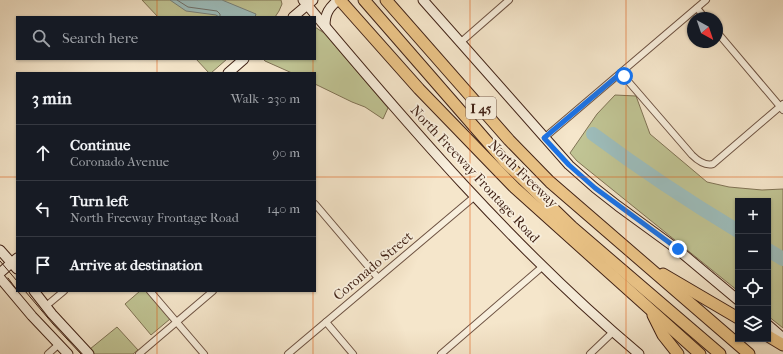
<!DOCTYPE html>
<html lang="en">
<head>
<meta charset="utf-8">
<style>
	:root { --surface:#171b24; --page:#242831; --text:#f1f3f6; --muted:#9ea1a6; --line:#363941 }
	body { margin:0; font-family:"IM FELL French Canon",serif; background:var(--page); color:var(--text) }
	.controls { position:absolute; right:12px; bottom:12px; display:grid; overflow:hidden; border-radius:0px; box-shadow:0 1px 3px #0004 }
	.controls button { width:36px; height:36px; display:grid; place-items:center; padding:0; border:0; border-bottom:1px solid var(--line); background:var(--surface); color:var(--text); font:20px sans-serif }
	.compass { position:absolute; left:687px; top:12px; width:36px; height:36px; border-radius:50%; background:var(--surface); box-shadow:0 1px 3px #0004; rotate:140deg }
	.stop { position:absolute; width:12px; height:12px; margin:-9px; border:3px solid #1a73e8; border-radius:50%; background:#fff }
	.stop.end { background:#1a73e8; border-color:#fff; box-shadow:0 1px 4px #0008 }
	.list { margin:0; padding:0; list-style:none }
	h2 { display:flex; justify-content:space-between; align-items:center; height:52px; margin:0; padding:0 16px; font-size:17px }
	h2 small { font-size:13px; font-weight:400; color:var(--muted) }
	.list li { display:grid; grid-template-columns:26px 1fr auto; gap:12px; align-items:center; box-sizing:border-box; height:56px; padding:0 16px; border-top:1px solid var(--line) }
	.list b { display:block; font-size:15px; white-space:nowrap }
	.list p { margin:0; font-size:13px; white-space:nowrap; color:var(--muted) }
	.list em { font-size:13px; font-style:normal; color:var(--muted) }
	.icon { flex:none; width:22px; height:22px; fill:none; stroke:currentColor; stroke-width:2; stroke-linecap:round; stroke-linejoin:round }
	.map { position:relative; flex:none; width:783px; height:354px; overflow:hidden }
	.search { position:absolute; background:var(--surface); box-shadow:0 1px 3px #0004; left:16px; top:16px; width:300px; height:44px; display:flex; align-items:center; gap:10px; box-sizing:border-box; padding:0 14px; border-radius:0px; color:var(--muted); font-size:15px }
	.panel { position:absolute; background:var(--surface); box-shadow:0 1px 3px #0004; left:16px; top:72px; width:300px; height:220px; border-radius:0px }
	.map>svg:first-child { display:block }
	.green { fill:#c0c494; stroke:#807355 }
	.water { fill:#9dbebd; stroke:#78807a }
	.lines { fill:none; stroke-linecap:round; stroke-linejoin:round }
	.shore { stroke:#6f706a; stroke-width:1 }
	.river { stroke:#9dbebd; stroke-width:14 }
	.street-casing { stroke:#6e5343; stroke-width:8 }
	.secondary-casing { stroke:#412216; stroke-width:11 }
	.highway-casing { stroke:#412216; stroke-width:13 }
	.street { stroke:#f8efdd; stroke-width:6 }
	.secondary { stroke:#f8efdd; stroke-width:9 }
	.highway { stroke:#eac386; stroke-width:11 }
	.tram { stroke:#412216; stroke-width:1 }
	.route { stroke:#1a73e8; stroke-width:5 }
	.grid { fill:none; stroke:#e0560c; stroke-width:1; stroke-opacity:0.55 }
	.labels { text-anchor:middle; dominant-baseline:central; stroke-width:3.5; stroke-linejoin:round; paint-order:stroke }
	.shield { fill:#f8efdd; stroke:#786052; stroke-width:1 }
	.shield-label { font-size:13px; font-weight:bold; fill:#412216 }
	.street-label { font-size:14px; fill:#412216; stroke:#f8efdd }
</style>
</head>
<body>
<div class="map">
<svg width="783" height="354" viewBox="0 0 783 354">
	<rect width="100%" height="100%" fill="#f5e6cb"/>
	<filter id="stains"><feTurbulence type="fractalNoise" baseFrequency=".005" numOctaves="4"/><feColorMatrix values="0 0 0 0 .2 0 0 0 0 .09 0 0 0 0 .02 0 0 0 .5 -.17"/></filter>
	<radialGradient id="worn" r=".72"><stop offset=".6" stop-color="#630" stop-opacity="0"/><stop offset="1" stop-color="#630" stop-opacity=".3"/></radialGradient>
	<g class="green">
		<path d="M142 0H281L282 4 279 11 275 17H158Z"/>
		<path d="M315 27 324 33 388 108 383 119 365 107 352 102 315 84V73H292L265 61 263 59H315Z"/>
		<path d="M196 59H227L211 73H209Z"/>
		<path d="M615 95 636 96 650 134 707 182 729 187 762 190 783 189V328L768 316V201H738V291L577 161 570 153 597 114Z"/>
		<path d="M140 291H146L170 319 151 335 125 304Z"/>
		<path d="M117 327 138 350 133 354H94L90 349Z"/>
	</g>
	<path class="water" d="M170 0H222L256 14 255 17H219L216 15 186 11Z"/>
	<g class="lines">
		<path class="shore" d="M177 0 188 7 217 11 220 14V17"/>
		<g class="river">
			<path d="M593 134C640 169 688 201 738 231"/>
			<path d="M768 250 783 259"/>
		</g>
		<g class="street-casing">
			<g id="street">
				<path d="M697 8 705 18"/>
				<path d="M717 32 783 110"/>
				<path d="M461 42 509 0"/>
				<path d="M621 73 692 155C698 161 705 166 713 164L783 104"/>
				<path d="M544 138 706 0"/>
				<path d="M315 204 378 278"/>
				<path d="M150 291 204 354"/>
				<path d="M46 306 64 291"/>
				<path d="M326 322 353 354"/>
				<path d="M48 354 58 345"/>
				<path d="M139 354 213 291"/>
				<path d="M288 354 474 197"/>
				<path d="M441 354 542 267"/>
				<path d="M590 354 613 332"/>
			</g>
		</g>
		<g class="secondary-casing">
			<g id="secondary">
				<path d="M303 0C408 125 514 249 639 354"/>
				<path d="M423 0 569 165 595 188 618 206 677 249 738 300"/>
				<path d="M293 17 313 0"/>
				<path d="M325 26C325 13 329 8 338 0"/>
				<path d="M228 73 244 59"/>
				<path d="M0 250 17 269"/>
				<path d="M0 273 17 258"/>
				<path d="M0 278 32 316 68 354"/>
				<path d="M34 291 52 314 89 354"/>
				<path d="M768 325 783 338"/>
			</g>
		</g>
		<g class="highway-casing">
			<g id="highway">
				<path d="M340 0 419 89 515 188 700 354"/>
				<path d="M364 0 505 162 572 227 720 354"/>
				<path d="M386 0 509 140 550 182 749 354"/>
				<path d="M663 274 738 318"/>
				<path d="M653 315 663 335 678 354"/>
				<path d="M768 336 783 345"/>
			</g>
		</g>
		<use href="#street" class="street"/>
		<use href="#secondary" class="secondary"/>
		<use href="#highway" class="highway"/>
		<g class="tram">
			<path d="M0 261 17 281"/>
			<path d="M8 278 17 290"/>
			<path d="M25 291 53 324 81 354"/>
		</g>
	</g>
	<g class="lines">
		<path class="route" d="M624 76 621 73 544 138 569 165 595 188 678 249"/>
	</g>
	<path class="grid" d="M157 0V17M313 0V17M470 0V354M626 0V354M157 59V73M313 59V73M0 177H17M315 177H783M157 291V354M313 291V354"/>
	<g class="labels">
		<rect class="shield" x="466" y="97" width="30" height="22" rx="3"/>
		<g class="shield-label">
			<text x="481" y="108">I 45</text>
		</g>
		<g class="street-label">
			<text transform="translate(475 174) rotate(47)">North Freeway Frontage Road</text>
			<text transform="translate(523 174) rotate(44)">North Freeway</text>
			<text transform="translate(373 266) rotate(-40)">Coronado Street</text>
		</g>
	</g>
	<rect width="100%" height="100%" filter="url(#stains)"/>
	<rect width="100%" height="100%" fill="url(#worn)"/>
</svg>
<div class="controls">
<button>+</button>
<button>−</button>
<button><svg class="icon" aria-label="locate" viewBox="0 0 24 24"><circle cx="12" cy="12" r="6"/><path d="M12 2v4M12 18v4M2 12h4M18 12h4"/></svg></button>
<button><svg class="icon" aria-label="layers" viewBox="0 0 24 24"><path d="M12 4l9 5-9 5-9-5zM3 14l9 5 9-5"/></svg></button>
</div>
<svg class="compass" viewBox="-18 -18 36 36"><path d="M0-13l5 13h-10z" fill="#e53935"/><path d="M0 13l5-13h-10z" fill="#9ea1a6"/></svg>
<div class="stop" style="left:624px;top:76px"></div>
<div class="stop end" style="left:678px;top:249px"></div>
<div class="search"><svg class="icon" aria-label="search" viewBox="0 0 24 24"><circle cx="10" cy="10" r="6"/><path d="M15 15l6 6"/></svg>Search here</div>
<section class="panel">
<h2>3 min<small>Walk · 230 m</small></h2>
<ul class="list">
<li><svg class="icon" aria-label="ahead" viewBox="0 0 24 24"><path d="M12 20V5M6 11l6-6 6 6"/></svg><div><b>Continue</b><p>Coronado Avenue</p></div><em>90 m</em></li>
<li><svg class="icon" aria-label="left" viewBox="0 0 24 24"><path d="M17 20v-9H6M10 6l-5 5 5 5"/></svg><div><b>Turn left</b><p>North Freeway Frontage Road</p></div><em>140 m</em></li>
<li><svg class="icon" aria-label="arrive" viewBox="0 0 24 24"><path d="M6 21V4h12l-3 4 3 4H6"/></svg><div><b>Arrive at destination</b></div></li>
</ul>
</section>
</div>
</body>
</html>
